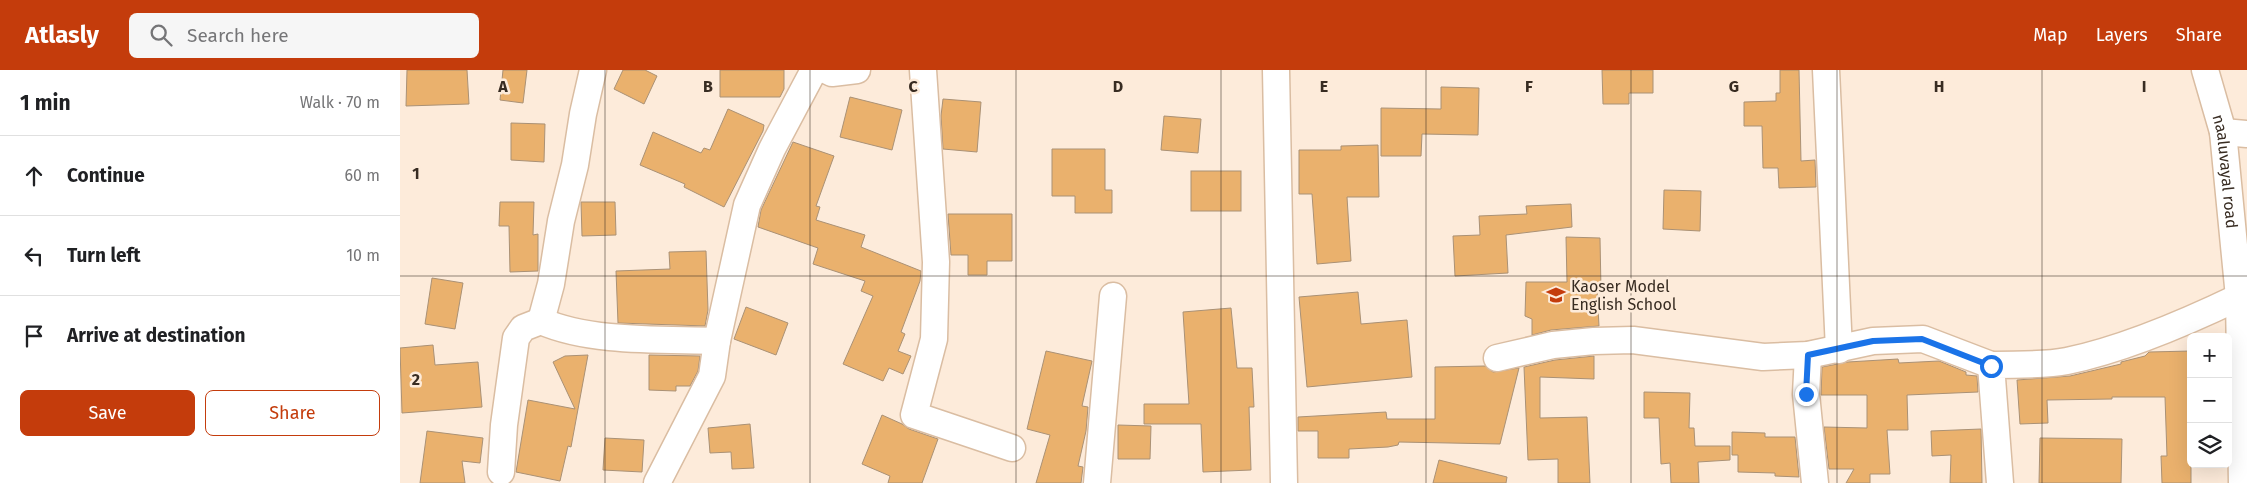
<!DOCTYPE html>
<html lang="en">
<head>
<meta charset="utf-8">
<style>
	:root { --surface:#fff; --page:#f6f6f6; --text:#202124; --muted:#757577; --line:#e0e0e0; --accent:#c43c0c }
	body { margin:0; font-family:"Fira Sans",sans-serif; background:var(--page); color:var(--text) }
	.controls { position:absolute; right:15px; bottom:15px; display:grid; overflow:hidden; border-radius:8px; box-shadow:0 5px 20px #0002 }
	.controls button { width:45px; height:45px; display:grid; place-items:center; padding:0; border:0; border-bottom:1px solid var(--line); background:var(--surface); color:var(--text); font:25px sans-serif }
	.stop { position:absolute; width:15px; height:15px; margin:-11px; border:4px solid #1a73e8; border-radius:50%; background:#fff }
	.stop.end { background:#1a73e8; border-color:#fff; box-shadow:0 1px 5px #0008 }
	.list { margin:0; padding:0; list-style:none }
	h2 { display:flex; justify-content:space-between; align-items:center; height:65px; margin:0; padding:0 20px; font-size:21px }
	h2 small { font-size:16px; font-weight:400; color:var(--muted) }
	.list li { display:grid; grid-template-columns:32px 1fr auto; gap:15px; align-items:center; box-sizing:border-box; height:80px; padding:0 20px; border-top:1px solid var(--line) }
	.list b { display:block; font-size:19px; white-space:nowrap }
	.list em { font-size:16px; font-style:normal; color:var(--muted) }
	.actions { display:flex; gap:10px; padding:15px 20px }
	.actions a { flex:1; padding:11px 0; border:1px solid var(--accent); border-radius:8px; text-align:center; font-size:18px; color:var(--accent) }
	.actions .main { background:var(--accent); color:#fff }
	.icon { flex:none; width:28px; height:28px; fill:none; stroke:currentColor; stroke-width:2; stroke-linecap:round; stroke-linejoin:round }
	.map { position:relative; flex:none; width:1847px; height:413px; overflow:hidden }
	header { display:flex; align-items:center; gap:30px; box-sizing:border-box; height:70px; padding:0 25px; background:var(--accent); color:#fff }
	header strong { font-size:24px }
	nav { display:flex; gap:28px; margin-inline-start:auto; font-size:18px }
	.search { width:350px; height:45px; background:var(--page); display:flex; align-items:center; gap:12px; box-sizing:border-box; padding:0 18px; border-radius:8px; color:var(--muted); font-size:19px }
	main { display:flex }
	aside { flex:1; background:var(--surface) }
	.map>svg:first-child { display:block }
	.building { fill:#eab16d; stroke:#aa9175 }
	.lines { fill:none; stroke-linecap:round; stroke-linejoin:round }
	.minor-casing { stroke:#dabda2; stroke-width:29 }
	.minor { stroke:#fff; stroke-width:26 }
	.route { stroke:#1a73e8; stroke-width:6 }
	.grid { fill:none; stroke:#382c22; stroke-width:1; stroke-opacity:0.55 }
	.labels { text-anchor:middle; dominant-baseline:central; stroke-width:5; stroke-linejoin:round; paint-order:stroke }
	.street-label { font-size:16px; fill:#382c22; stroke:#fdebda }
	.poi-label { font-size:16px; fill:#382c22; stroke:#fdebda; text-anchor:start }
	.grid-label { font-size:16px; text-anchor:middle; font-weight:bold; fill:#382c22; stroke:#fdebda; stroke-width:5; stroke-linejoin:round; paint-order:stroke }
</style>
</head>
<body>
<header>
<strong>Atlasly</strong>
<div class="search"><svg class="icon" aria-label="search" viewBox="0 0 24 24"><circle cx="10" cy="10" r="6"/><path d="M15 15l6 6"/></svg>Search here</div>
<nav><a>Map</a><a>Layers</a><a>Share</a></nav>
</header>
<main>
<aside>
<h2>1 min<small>Walk · 70 m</small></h2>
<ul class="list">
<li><svg class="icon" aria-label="ahead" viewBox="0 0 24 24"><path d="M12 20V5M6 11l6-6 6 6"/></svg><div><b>Continue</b></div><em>60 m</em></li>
<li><svg class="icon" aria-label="left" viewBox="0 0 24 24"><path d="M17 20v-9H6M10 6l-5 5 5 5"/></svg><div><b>Turn left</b></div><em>10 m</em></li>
<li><svg class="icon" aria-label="arrive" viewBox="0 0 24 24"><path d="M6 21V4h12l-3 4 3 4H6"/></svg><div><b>Arrive at destination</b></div></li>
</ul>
<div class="actions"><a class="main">Save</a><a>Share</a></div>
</aside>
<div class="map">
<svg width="1847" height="413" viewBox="0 0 1847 413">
	<rect width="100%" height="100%" fill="#fdebda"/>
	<g class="building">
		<path d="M7 0H67L69 34 6 36Z"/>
		<path d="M103 0H127L123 33 100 30Z"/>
		<path d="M223 0H245L257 6 244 34 214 19Z"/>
		<path d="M320 0H384V19L380 27H320Z"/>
		<path d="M1202 0H1253V23H1229V34H1203Z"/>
		<path d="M1380 0H1399L1401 91 1415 90 1416 117 1379 118 1378 98H1363L1362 56H1344V32L1376 31V23H1380Z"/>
		<path d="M1041 17 1079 18 1078 65 1022 64 1021 86H981V38L1041 39Z"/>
		<path d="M450 27 502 40 492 80 440 67Z"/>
		<path d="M543 29 581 32 577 82 543 79 541 46Z"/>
		<path d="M328 39 364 55 363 61 324 137 284 117 285 114 240 95 253 62 301 83 304 78 310 80Z"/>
		<path d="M764 46 801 49 798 83 761 80Z"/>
		<path d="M111 53 145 54 144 92 111 90Z"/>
		<path d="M393 72 434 86 416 136 420 137 416 150 465 165 461 177 521 201 520 211 501 262 505 264 498 281 511 286 503 304 489 298 483 311 443 294 473 226 461 221 465 211 413 194 418 178 358 157 361 140Z"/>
		<path d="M978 75 979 127H947L951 191 917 194 912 124H899V80H941V76Z"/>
		<path d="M652 79H705V120H712V143H675V126H652Z"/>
		<rect x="791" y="101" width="50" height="40"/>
		<path d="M1264 120 1301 121 1300 161 1263 159Z"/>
		<path d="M100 132H134L133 165 138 164V201L110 202 109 156H99Z"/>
		<path d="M181 132H215L216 165 182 166Z"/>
		<path d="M1171 134 1172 157 1106 165 1108 203 1055 206 1053 166 1080 165 1079 146 1127 144 1126 136Z"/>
		<path d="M548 144H612V191H587V205H568V185H551Z"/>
		<path d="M1166 167 1200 168 1201 220H1197L1199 256 1151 260 1132 265V249L1125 246 1126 212H1167Z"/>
		<path d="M306 181 308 240 305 256 218 253 216 201 270 199 269 182Z"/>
		<path d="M32 208 63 213 55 259 25 254Z"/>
		<path d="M958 222 961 254 1007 250 1012 307 907 317 899 227Z"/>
		<path d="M346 237 388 253 376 285 334 269Z"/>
		<path d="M831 238 837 298H852L854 337H849L851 400 803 402 801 354H744V334H789L783 242Z"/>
		<path d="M33 275 35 295 78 292 82 337 2 343 0 278Z"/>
		<path d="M646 281 692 291 682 336 688 337 686 361 678 396 683 397 681 413H636L650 365 627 359Z"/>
		<path d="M1791 281V413H1762L1761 386H1767L1765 327H1712V329L1647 330 1648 353 1620 354 1617 310 1670 306 1721 294V292L1745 286 1749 282Z"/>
		<path d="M188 285 171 377 168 376 160 411 116 402 128 330 175 339 153 292 165 286Z"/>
		<path d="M249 285 300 286 298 301 290 316H276V321L249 320Z"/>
		<path d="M1194 286V309L1140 307V348L1187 347 1190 413H1158V389L1128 390 1124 297 1155 290Z"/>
		<path d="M1498 289 1499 293 1539 291 1566 302V305L1577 306 1578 322 1507 325 1508 360H1487L1490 404H1470V413H1446L1454 399H1429L1424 357 1467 358V325H1421L1422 297 1448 292Z"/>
		<path d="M1085 296 1093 302 1119 298 1100 374 999 372 998 375 988 377 949 379V388H918V361H898V347L986 342 987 349H1035V297Z"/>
		<path d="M1244 322 1290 323 1289 358H1294L1295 376H1330V390L1298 392 1299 413H1271L1270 393 1261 394 1259 348H1244Z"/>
		<path d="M482 345 502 354 509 359 538 369 522 413H488L490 406 462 394Z"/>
		<path d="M350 354 354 398 332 399 331 382 310 383 308 358Z"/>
		<path d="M718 355 751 356 750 389H718Z"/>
		<path d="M1581 359 1582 413H1550L1551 385 1532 386 1531 361Z"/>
		<path d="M27 361 83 368 80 393 62 391 65 413H20Z"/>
		<path d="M1332 362 1365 363V367H1395L1399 407 1375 406V403L1338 402V385H1332Z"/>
		<path d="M205 368 244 370 242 402 203 400Z"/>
		<path d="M1640 368 1722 369 1721 413H1639Z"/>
		<path d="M1039 390 1107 407 1106 413H1033Z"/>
	</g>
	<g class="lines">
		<g class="minor-casing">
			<g id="minor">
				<path d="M426 0 432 3 457 0"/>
				<path d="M523 0 536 192 534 269 514 345 612 378"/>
				<path d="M876 0 884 413"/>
				<path d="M1426 0 1439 280"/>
				<path id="s1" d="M1805 0 1823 62 1839 227 1842 413"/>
				<path d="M1823 62 1847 64"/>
				<path d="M141 251 151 214 161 151 175 95 183 44 193 0"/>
				<path d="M1408 285 1406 324 1415 413"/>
				<path d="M1097 288 1153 275 1194 271 1233 270 1363 287 1408 285 1473 271 1523 269 1591 295"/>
				<path d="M101 402 104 355 116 268 123 258 141 251C191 273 263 269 317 271"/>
				<path d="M257 413 312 306 317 271 347 135 372 79 414 0"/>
				<path d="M697 413 713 226"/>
				<path d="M1600 413 1591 295C1616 294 1642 296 1667 291 1725 279 1785 253 1839 227L1847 229"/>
			</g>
		</g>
		<use href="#minor" class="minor"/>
	</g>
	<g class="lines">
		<path class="route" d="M1406 324 1408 285 1473 271 1522 269 1591 296"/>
	</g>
	<path class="grid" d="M205 0V413M410 0V413M616 0V413M821 0V413M1026 0V413M1231 0V413M1437 0V413M1642 0V413M0 206H1847"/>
	<defs>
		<g id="school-bare" transform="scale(1.5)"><path d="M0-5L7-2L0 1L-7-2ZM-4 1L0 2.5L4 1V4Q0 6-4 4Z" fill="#c43c0c" stroke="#fdebda" stroke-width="2.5" paint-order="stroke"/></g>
	</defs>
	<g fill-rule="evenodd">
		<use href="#school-bare" x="1156" y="225"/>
	</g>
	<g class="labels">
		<g class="street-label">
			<text stroke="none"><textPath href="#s1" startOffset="104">naaluvayal road</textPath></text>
		</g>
		<g class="poi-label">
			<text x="1171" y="216">Kaoser Model<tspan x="1171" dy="18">English School</tspan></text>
		</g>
	</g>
	<g class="grid-label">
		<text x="103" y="22">A</text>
		<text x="308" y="22">B</text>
		<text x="513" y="22">C</text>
		<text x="718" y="22">D</text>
		<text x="924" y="22">E</text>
		<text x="1129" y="22">F</text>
		<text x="1334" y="22">G</text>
		<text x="1539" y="22">H</text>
		<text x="1744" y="22">I</text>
		<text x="16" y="109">1</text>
		<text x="16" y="315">2</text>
	</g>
</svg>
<div class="controls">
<button>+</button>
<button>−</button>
<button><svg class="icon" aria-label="layers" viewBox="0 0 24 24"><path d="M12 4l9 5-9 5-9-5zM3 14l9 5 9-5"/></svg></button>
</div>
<div class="stop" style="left:1591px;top:296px"></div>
<div class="stop end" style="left:1406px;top:324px"></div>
</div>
</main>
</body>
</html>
